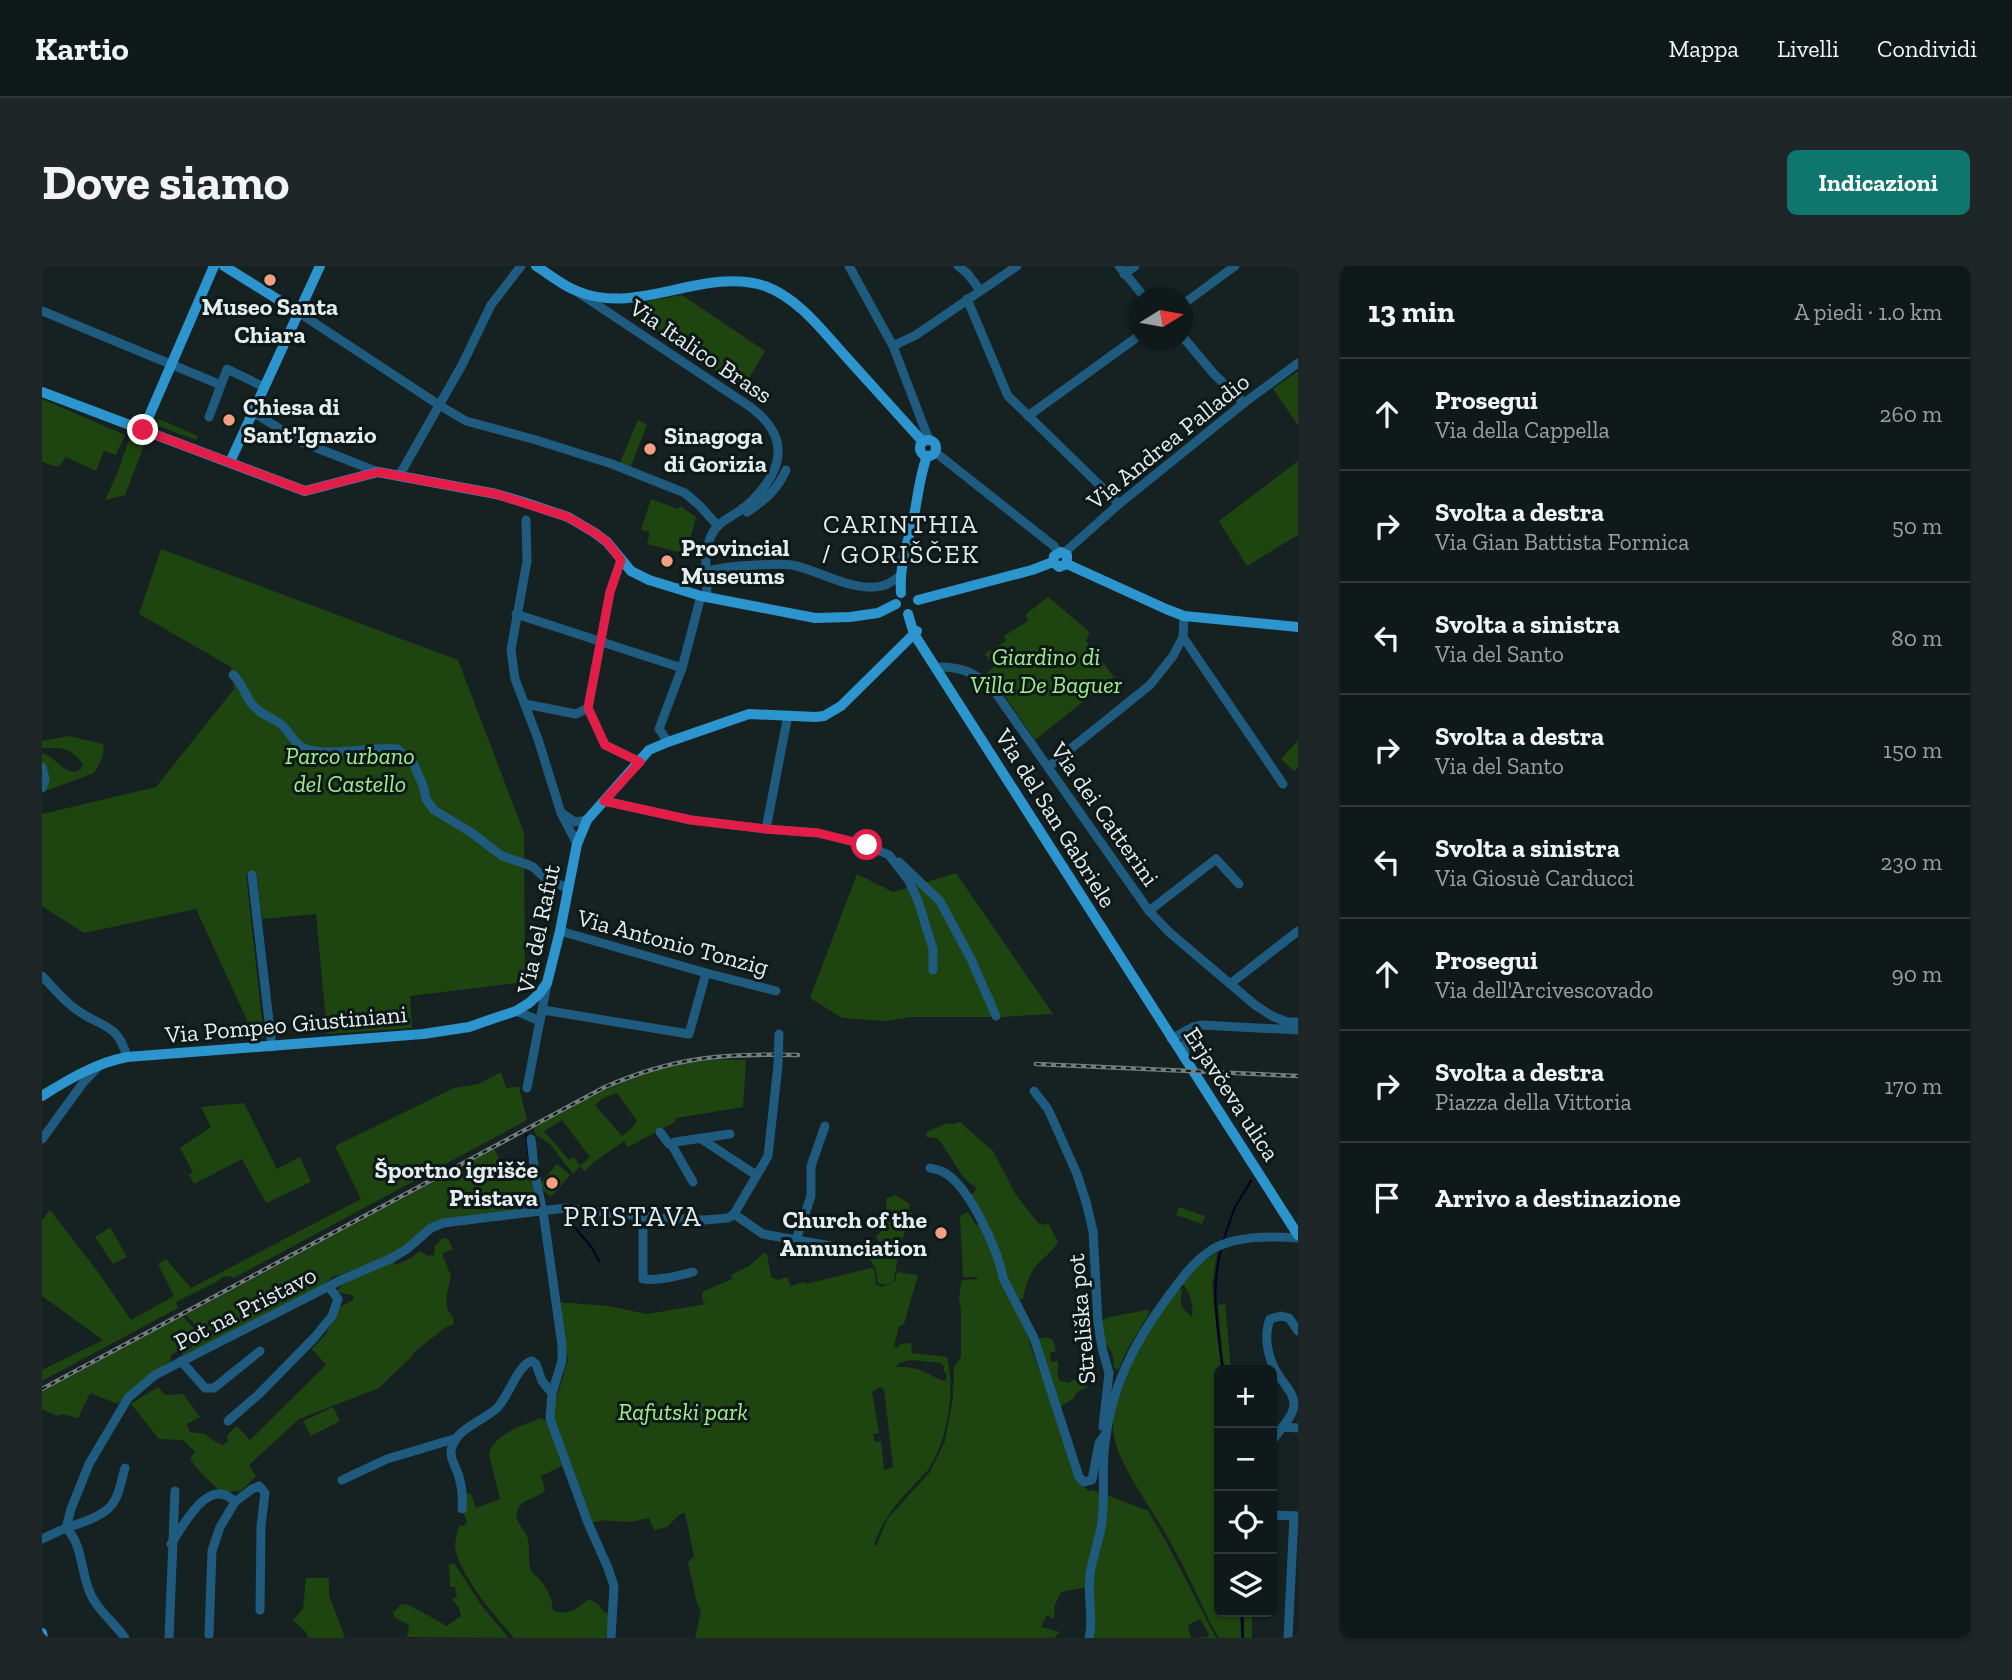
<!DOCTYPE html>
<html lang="it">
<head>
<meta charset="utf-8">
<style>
	:root { --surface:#10191a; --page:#1e2627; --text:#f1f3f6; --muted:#9ca0a2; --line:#303839; --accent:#0f766e }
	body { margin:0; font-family:"Zilla Slab",serif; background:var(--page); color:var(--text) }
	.controls { position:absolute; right:21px; bottom:21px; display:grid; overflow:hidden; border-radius:10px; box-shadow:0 2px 5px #0004 }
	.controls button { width:63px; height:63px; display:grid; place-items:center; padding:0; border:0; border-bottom:2px solid var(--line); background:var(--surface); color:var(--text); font:35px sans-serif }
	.compass { position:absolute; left:1088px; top:21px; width:63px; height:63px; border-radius:50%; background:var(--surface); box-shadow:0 2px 5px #0004; rotate:79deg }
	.stop { position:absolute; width:21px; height:21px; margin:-16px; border:5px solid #e11d48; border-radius:50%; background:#fff }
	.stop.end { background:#e11d48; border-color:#fff; box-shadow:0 2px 7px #0008 }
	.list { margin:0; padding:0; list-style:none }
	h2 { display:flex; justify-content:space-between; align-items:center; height:91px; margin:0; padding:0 28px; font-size:30px }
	h2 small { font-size:23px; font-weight:400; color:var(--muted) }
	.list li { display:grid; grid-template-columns:46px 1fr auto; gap:21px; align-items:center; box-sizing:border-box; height:112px; padding:0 28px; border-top:2px solid var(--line) }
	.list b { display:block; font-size:26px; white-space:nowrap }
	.list p { margin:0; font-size:23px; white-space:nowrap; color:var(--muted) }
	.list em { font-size:23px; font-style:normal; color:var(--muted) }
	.icon { flex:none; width:38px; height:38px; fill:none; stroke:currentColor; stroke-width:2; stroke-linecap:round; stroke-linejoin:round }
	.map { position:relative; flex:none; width:1256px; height:1372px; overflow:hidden; border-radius:10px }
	header { display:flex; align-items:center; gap:42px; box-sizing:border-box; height:98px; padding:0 35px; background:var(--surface); border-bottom:2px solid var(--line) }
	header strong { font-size:33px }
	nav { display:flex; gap:38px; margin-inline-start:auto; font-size:24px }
	.intro { display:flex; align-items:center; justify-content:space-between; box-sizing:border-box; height:168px; padding:0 42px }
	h1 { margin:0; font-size:49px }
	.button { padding:18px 32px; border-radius:10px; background:var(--accent); color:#fff; font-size:24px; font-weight:700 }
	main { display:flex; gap:42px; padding:0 42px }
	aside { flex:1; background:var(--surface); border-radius:10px; box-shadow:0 2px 5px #0004 }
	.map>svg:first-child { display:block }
	.green { fill:#1e450f; fill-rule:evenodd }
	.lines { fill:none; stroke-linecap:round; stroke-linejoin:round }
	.stream { stroke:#020123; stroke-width:2 }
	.minor { stroke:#1f5b7e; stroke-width:9 }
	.major { stroke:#2c95ce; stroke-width:10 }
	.rail-casing { stroke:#747d7e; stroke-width:4.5 }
	.rail { stroke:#0d1819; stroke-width:2; stroke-dasharray:5; stroke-linecap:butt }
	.minor-bridge { stroke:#1f5b7e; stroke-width:9 }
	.route { stroke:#e11d48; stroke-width:9 }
	.poi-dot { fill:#f39f83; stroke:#0d1819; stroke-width:2.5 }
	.labels { text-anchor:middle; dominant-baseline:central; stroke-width:6; stroke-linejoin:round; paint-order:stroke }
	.poi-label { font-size:24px; font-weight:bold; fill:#e5eced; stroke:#0d1819; text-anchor:start }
	.street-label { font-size:24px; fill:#e5eced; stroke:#0d1819 }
	.park-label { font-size:24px; font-style:italic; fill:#a0ee88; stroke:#0d1819 }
	.neighbourhood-label { font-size:26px; letter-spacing:2px; fill:#e5eced; stroke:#0d1819 }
	.quarter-label { font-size:28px; letter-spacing:2px; fill:#e5eced; stroke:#0d1819 }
</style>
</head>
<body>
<header>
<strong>Kartio</strong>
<nav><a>Mappa</a><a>Livelli</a><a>Condividi</a></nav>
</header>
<div class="intro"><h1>Dove siamo</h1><a class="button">Indicazioni</a></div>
<main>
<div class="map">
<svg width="1256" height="1372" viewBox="0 0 1256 1372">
	<rect width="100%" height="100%" fill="#162122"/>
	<g class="green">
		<path d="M640 29 723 85 701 123 591 49 595 37Z"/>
		<path d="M1256 105V159L1231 123Z"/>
		<path d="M0 133 83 169 74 189 62 185 54 205 24 191 16 201 0 196Z"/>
		<path d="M117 153 156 170 154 174 114 159Z"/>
		<path d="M596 154 605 159 587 205 576 201Z"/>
		<path d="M88 171 103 177 83 229 63 234 75 208Z"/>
		<path d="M1256 195V269L1205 300 1177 255Z"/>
		<path d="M609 233 636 243 638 240 654 251 644 288 605 278 608 266 599 264Z"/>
		<path d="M119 283 416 394 482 567 483 716 368 730 370 762 285 768 274 648 220 653 215 608H204L222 772 207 774 205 754 154 643 42 667 0 640V548L114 521 192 423 189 401 97 348Z"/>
		<path d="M1006 331 1048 366 1044 375 1072 411 993 474 951 413 944 408 952 400 943 388 964 375 962 370 986 355 984 348Z"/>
		<path d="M27 470 61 478C64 489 57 498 52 507L1 526 6 513 0 495V487C14 491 17 504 33 506L39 503 41 498C26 479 21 483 0 482V475Z"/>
		<path d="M1256 474V501L1252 505 1239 493Z"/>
		<path d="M914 607 1011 748 957 751H869L843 755 800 752 768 732 815 608 851 626Z"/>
		<path d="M704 794 701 841 634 852 633 856 586 881 582 875 552 896 543 905 538 900 548 891 520 854 502 865 527 894 532 891 538 900 531 908 508 878 493 868 492 862C545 832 599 801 661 795 675 793 690 794 704 794ZM575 827 595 855 589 863 580 870 553 839 561 832Z"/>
		<path d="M459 806 464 822 477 821 485 854 192 1012C185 1009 181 1010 176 1015L134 1036 136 1042 0 1115V1104L61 1074 0 1030V954L8 944 56 1006 89 1054 132 1030 116 998 124 993 149 1022 319 933 293 880 412 822 437 818Z"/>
		<path d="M202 837 235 903 258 891 269 916 224 937 200 893 152 918 147 909 151 906 138 882 169 861 159 841Z"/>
		<path d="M918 856 951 885 974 929 996 957 1003 959 1006 957 1016 976C1010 987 1000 992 993 1001 987 1009 983 1022 981 1033L974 1034 928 930 934 924 933 920C920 917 907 884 895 872L884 871 885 866 905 857 912 858Z"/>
		<path d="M452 883 465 907 487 900 493 935 488 943 408 952 335 996 291 1011 280 1020 140 1090 139 1088 160 1074 152 1057 144 1049Z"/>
		<path d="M515 898 528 909 509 931 496 920Z"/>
		<path d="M853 929 868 938 867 944 870 948 858 979 852 1014 850 1017 842 1019 836 1017 833 1001 823 987 826 984 831 987 842 982 841 975H836L834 970 838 967C838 955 846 945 844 933Z"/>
		<path d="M1137 941 1163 950 1160 958 1134 949Z"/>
		<path d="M926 946 934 959 938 958 986 1066 988 1079 1041 1220 1047 1225 1051 1224 1058 1228 1057 1250 1045 1321 1019 1326 1012 1340 1013 1346 1011 1353 1005 1349 999 1361 1018 1366 1012 1372H653L659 1345 655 1337 646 1297 652 1290 643 1247 638 1248 625 1261 612 1264 607 1252C600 1253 591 1256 584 1256 572 1255 561 1253 549 1257L508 1153 526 1094 514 1036 566 1040 605 1048 664 1038 661 1036 660 1026 690 1013 689 1009 707 1000 722 987 725 988 729 1011 736 1014 745 1011 749 1020 762 1016 764 1018 829 1002 832 1003 834 1018 840 1021 853 1016 855 1006 876 1009 862 1058 857 1060 852 1080 856 1082 858 1078 869 1077 870 1087 905 1091C914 1125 905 1176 886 1204 864 1228 842 1247 832 1279L834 1280 846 1252 888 1206 903 1175 911 1131 912 1101 919 1091V1044L917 1032 919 1017 921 1014 935 1013V1011H921L918 950ZM869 1094 899 1097 902 1101V1106L905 1108 904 1115C896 1114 890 1109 883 1106 873 1101 864 1101 854 1101L857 1097ZM838 1121 842 1123 851 1201 842 1204 839 1175 833 1176 831 1168 837 1167 830 1126Z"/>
		<path d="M68 961 85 991 71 998 53 971Z"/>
		<path d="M401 972 406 973 411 983 400 988 409 1010C407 1018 403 1033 405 1041 408 1049 412 1050 412 1058L404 1061 371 1087V1089L337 1122 257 1153 207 1199 214 1210 199 1225 179 1226 159 1207 148 1193 153 1186 141 1174 117 1173 89 1138 116 1121 123 1129 141 1128 158 1151 145 1158 148 1166 163 1168 172 1175 181 1179 186 1175 185 1170 193 1161H196L208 1174 284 1099 270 1083 284 1068 297 1042 312 1033 310 1029 295 1026 300 1018 350 995 354 999 369 992 377 985 386 990 392 989 393 980Z"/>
		<path d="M1175 987 1170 1019 1179 1104 1177 1346H1198L1199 1372H1177L1171 1362C1156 1331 1142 1300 1125 1270 1110 1242 1071 1193 1071 1161 1070 1116 1112 1058 1136 1022L1140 1024C1137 1041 1139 1041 1150 1051 1152 1038 1148 1027 1140 1017L1159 997Z"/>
		<path d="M1183 1038 1189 1104H1182L1176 1039Z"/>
		<path d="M1105 1044 1108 1046 1084 1086 1076 1104 1072 1102C1072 1093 1071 1084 1063 1079L1059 1055 1067 1051Z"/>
		<path d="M140 1050 151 1061 157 1071 156 1075 129 1089V1095C109 1108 91 1120 76 1138L48 1127 36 1152 20 1148 15 1150 0 1143V1126Z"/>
		<path d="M1005 1071 1011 1074 1014 1085 1008 1087 1009 1096 1016 1095C1017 1102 1014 1107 1017 1114L1026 1117 1031 1114 1043 1116 1045 1121 1034 1127 1032 1132 1018 1141 996 1073Z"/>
		<path d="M291 1141 298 1155 269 1170 261 1155Z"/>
		<path d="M499 1152 504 1155 520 1200 499 1210 503 1224C496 1233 482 1231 476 1243 471 1253 479 1260 484 1268 490 1280 484 1294 490 1306 492 1309 496 1311 498 1314 506 1323 510 1333 511 1344 527 1351 535 1342 547 1333L556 1338 562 1346 567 1347 564 1372H472C454 1352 415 1306 413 1280 413 1273 415 1266 418 1259L422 1260 425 1256 421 1244 422 1226 429 1228 434 1242 458 1233 447 1188C451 1168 482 1159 499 1152Z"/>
		<path d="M1065 1229 1106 1245 1125 1277 1174 1372H1155L1165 1371 1167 1368 1158 1353 1146 1359 1149 1372H1050L1052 1302Z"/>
		<path d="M412 1297 440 1340 467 1372 365 1371 367 1359 352 1351 351 1346 360 1338 367 1339 405 1360 419 1350 417 1342 410 1333 415 1331 413 1321H408L407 1299Z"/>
		<path d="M264 1312H287V1329L303 1372H266L264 1366 251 1354 261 1343Z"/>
		<rect x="1202" y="1346" width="8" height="26"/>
	</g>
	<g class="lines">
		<g class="stream">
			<path d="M484 868 487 893"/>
			<path d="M525 952 550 982 557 995"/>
			<path d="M1181 975 1193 941 1209 915"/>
			<path d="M1179 984C1168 1024 1176 1063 1181 1104"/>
			<path d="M1200 1346 1201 1372"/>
		</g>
		<g class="minor">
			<path d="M807 0 851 80 887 174"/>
			<path d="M916 0 925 7 938 24"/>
			<path d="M1077 0 1103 32"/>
			<path d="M1082 8 1093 0"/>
			<path d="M537 27 707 140C753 173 739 209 703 241 692 250 676 255 670 268 660 288 665 310 665 332"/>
			<path d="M925 33 966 130 1077 238"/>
			<path d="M1140 39 1193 0"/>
			<path d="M0 45 179 119"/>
			<path d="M256 46 397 139 424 155 494 174 570 198 643 227 657 239 676 260"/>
			<path d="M1140 70 1172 108 1202 137"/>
			<path d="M851 80 874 69 975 0"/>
			<path d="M211 146 257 175 336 206"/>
			<path d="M986 150 1098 69"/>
			<path d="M167 151 185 103 222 121"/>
			<path d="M893 186 1012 280 1016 286"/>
			<path d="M357 210 420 99 449 39 479 0"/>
			<path d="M701 242 705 246C722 235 736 223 744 204"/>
			<path d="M484 254 485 295 469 384 473 413 496 473 519 547 535 578"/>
			<path d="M1022 287 1077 238 1202 137 1256 97"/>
			<path d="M579 294 568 326 546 442 563 479 598 496"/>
			<path d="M635 323C644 317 653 310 663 306 677 300 734 297 750 299 776 304 813 327 839 320 847 319 852 314 858 310"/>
			<path d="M474 348 640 402"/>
			<path d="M1141 371 1241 518"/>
			<path d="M893 401C918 400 933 406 951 423L1107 645 1127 666 1213 739 1230 750 1245 756H1256"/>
			<path d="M191 409C203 419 203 435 216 444 223 450 232 453 239 458 248 466 251 477 262 482 285 492 329 480 355 483L371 497 381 519 384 533 392 544 430 567 460 590 484 598 491 601 505 614 526 622"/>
			<path d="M483 438 534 448 546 442"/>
			<path d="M626 476 617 463 640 402 659 330"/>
			<path d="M0 501 3 513 0 522"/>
			<path d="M1006 501 1108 419 1131 390 1141 371 1142 350"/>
			<path d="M562 535 649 554 724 563 776 567 825 579 847 589 867 615 876 635 891 683V704"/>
			<path d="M521 548 533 556 545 554"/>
			<path d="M724 563 746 449"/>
			<path d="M857 596 898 635 928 691 954 750"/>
			<path d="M210 609 230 781"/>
			<path d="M1107 645 1174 593 1197 618"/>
			<path d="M518 665 664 707 734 725"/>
			<path d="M0 710C10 720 19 732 31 741 56 762 75 754 85 791"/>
			<path d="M1188 718 1256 665"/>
			<path d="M501 744 647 768 664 707"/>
			<path d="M474 745 498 755"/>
			<path d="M1129 773 1151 761 1159 759 1256 764"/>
			<path d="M1142 792 1144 774 1151 761"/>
			<path d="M485 822 505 718"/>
			<path d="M992 825 1006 843 1035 908 1044 936 1051 965 1056 1056 1060 1082 1067 1107 1061 1161"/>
			<path d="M618 866 627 878H632"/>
			<path d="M658 872 714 909"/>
			<path d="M0 873 41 817 57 800"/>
			<path d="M489 873 493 909 502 952 520 1079V1095L510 1127 508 1153 546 1257 566 1302 572 1320 569 1372"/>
			<path d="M888 902C892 903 896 904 899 905 925 915 957 985 961 1012L992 1072 1037 1211 1042 1216 1050 1214 1057 1177 1062 1170"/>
			<path d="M651 916 631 881 633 876 688 868"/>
			<path d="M692 948 721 968 811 984"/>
			<path d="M601 950V1013C617 1015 635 1010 651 1006"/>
			<path d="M754 974 769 930V900L783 860"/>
			<path d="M139 1095 163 1122H172L218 1085"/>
			<path d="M186 1155 217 1128 272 1072 290 1050 296 1033 287 1021"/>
			<path d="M1240 1161 1256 1162"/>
			<path d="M1230 1176C1236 1165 1247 1156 1251 1144 1255 1130 1244 1121 1237 1110 1226 1094 1221 1071 1228 1053L1239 1050 1247 1052 1256 1065"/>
			<path d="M83 1202C80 1212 78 1225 73 1234 65 1250 39 1257 24 1262 42 1280 38 1307 49 1329 56 1345 73 1357 83 1372"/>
			<path d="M300 1214 345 1193 412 1173"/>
			<path d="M193 1236 210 1223 217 1220 223 1227 219 1260 218 1344"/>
			<path d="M420 1243C421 1232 420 1221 417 1211 415 1202 408 1194 409 1185 412 1163 440 1156 455 1142 467 1130 476 1098 490 1095L494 1098 500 1115 510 1127"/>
			<path d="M1230 1249 1256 1250"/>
			<path d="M0 1273 24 1262 29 1243 47 1198 86 1132 113 1109 299 1014 348 993 365 983 389 962 401 957 523 942 619 952 663 954 686 952 692 948 726 890 736 799"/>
			<path d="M129 1278C141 1260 167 1208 193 1236L178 1261 170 1285 167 1369"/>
			<path d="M127 1372 133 1225"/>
			<path d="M1047 1372C1052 1351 1045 1330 1048 1308 1050 1293 1056 1278 1059 1262 1064 1234 1059 1205 1063 1177 1069 1121 1092 1077 1125 1032 1137 1016 1151 996 1168 985 1190 969 1230 970 1256 972"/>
			<path d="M1246 1372 1252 1250"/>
		</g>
		<g class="major">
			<path d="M182 0 256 46"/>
			<path d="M494 0C507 8 521 20 535 25 596 51 661 0 723 20 758 33 782 67 806 93 831 121 856 148 881 176"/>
			<path d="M0 126 263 225 336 206 454 228 481 236 526 251 553 267 565 276 589 305 607 314 659 330 773 352 808 351 836 347 854 338"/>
			<path d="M101 164 172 0"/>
			<circle cx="886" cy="182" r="8"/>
			<path d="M188 196 278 0"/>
			<path d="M1011 296 1017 301 1025 298 1124 343 1142 350 1256 361"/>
			<path d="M1011 296 1012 290 1019 286 1025 289V298"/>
			<path d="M859 327C857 298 866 277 872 250 876 229 878 209 885 190"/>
			<path d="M876 334 990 304 1011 296"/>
			<path d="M866 348 872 368 1256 969"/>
			<path d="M0 830C27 813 54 797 85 791L381 768 427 761 450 753 474 745 487 737 497 728 505 717 518 665 535 578 545 554 607 484 626 476 707 448 773 451 782 450 799 440 875 365"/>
			<path d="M0 1367 1 1372"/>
		</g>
		<g class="rail-casing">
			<g id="rail">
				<path d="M994 798 1256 810"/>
				<path d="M0 1123 563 821C632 791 681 787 756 789"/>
			</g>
		</g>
		<use href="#rail" class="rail"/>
		<path class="minor-bridge" d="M736 799 737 768"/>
	</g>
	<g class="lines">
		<path class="route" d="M101 164 263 225 336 206 454 228 526 251 553 267 565 276 579 294 568 326 546 442 563 479 598 496 562 535 649 554 724 563 776 567 825 579"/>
	</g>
	<g class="poi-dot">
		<circle cx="228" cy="14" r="7"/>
		<circle cx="187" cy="154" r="7"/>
		<circle cx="608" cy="183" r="7"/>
		<circle cx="625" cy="295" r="7"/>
		<circle cx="510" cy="917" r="7"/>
		<circle cx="899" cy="967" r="7"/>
	</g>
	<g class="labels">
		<g class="poi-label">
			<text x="228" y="40" text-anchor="middle">Museo Santa<tspan x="228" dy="28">Chiara</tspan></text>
			<text x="201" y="140">Chiesa di<tspan x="201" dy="28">Sant'Ignazio</tspan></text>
			<text x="622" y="169">Sinagoga<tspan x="622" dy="28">di Gorizia</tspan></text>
			<text x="639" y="281">Provincial<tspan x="639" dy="28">Museums</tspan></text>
			<text x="496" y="903" text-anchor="end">Športno igrišče<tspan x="496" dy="28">Pristava</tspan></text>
			<text x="885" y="953" text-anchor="end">Church of the<tspan x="885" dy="28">Annunciation</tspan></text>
		</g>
		<g class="street-label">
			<text transform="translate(659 85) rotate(34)">Via Italico Brass</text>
			<text transform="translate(1126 175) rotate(-39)">Via Andrea Palladio</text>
			<text transform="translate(1063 548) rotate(55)">Via dei Catterini</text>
			<text transform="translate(1014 552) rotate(58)">Via del San Gabriele</text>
			<text transform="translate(496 663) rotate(-78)">Via del Rafut</text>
			<text transform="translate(631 676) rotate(15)">Via Antonio Tonzig</text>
			<text transform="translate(244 758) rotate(-5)">Via Pompeo Giustiniani</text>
			<text transform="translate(1190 828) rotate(57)">Erjavčeva ulica</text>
			<text transform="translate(203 1042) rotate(-27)">Pot na Pristavo</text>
			<text transform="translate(1039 1053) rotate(-95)">Streliška pot</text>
		</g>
		<g class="park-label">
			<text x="1004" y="390">Giardino di<tspan x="1004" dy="28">Villa De Baguer</tspan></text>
			<text x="308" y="489">Parco urbano<tspan x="308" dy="28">del Castello</tspan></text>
			<text x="641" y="1145">Rafutski park</text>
		</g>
		<g class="neighbourhood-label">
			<text x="859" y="258">CARINTHIA<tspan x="859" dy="30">/ GORIŠČEK</tspan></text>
		</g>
		<g class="quarter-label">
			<text x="591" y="950">PRISTAVA</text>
		</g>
	</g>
</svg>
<div class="controls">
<button>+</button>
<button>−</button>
<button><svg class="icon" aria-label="locate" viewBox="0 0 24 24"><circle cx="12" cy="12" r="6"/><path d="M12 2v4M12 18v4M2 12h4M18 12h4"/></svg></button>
<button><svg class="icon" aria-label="layers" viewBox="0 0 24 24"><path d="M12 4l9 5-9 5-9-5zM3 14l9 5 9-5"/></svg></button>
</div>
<svg class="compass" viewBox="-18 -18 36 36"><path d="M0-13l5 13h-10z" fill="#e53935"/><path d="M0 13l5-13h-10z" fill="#9ca0a2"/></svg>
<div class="stop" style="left:825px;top:579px"></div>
<div class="stop end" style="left:101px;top:164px"></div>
</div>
<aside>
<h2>13 min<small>A piedi · 1.0 km</small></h2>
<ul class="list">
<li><svg class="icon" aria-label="ahead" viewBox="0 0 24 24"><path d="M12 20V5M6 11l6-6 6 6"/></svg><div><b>Prosegui</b><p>Via della Cappella</p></div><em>260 m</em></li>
<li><svg class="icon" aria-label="right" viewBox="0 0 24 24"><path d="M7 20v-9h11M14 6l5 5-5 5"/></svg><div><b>Svolta a destra</b><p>Via Gian Battista Formica</p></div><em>50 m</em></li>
<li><svg class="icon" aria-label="left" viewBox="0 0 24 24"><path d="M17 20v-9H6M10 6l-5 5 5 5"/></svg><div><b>Svolta a sinistra</b><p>Via del Santo</p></div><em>80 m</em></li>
<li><svg class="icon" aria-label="right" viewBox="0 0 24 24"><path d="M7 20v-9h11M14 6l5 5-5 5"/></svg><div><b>Svolta a destra</b><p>Via del Santo</p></div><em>150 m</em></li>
<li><svg class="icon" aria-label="left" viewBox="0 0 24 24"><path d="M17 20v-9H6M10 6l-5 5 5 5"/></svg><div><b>Svolta a sinistra</b><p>Via Giosuè Carducci</p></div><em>230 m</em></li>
<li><svg class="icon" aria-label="ahead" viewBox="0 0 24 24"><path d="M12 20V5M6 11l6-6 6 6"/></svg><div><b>Prosegui</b><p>Via dell'Arcivescovado</p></div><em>90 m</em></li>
<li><svg class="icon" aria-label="right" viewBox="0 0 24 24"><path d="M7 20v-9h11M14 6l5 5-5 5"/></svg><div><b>Svolta a destra</b><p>Piazza della Vittoria</p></div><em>170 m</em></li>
<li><svg class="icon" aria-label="arrive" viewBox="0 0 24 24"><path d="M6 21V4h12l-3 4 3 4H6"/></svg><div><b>Arrivo a destinazione</b></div></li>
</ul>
</aside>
</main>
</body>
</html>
